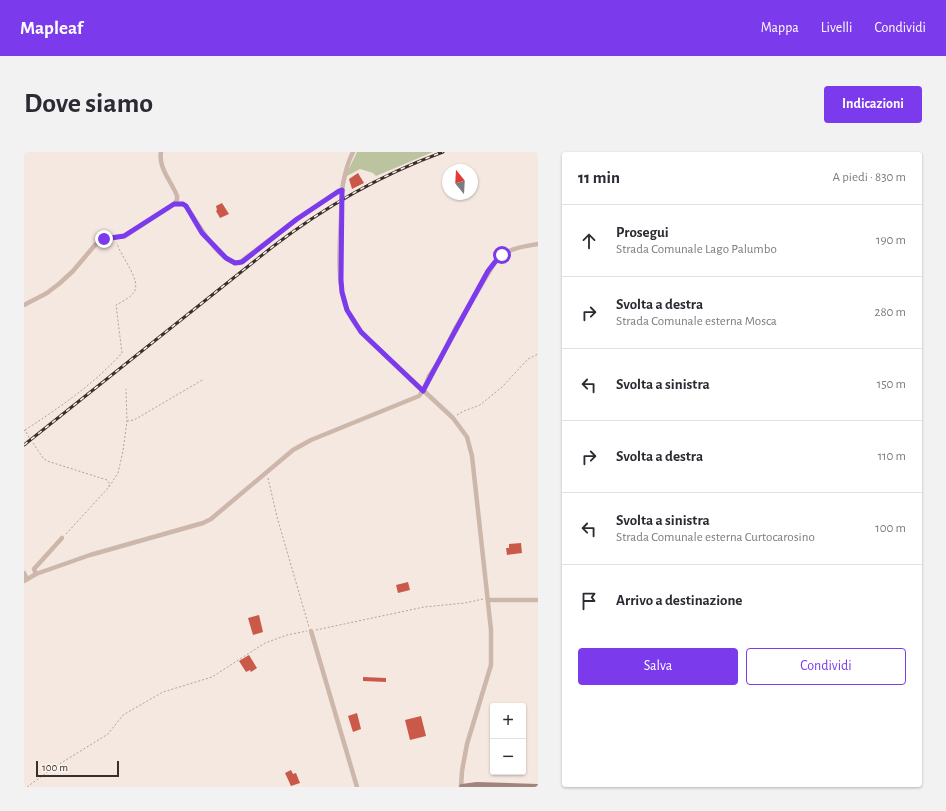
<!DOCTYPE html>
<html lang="it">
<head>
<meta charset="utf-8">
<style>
	:root { --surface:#fff; --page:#f2f2f3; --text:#2b2b33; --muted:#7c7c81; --line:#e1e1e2; --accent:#7c3aed }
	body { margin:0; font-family:"Alegreya Sans",sans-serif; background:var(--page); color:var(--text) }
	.controls { position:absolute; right:12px; bottom:12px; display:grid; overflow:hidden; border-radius:4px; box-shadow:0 1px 3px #0004 }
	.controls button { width:36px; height:36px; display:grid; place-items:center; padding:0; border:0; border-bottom:1px solid var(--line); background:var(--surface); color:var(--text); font:20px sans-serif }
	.compass { position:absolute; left:418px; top:12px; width:36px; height:36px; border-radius:50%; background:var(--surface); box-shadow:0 1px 3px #0004; rotate:342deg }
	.scale { position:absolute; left:12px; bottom:10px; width:83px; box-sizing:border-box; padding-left:4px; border:2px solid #3b2e2b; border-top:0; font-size:11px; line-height:14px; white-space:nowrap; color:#3b2e2b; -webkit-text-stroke:3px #fbf3ed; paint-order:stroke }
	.stop { position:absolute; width:12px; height:12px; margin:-9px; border:3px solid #7c3aed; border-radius:50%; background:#fff }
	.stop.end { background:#7c3aed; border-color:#fff; box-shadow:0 1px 4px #0008 }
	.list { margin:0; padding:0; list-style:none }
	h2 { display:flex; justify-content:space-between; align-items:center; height:52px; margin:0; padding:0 16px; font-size:17px }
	h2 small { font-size:13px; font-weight:400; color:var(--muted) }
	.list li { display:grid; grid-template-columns:26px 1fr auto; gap:12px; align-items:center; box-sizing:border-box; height:72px; padding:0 16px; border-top:1px solid var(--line) }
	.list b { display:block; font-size:15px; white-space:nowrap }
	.list p { margin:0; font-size:13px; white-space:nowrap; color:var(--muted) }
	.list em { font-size:13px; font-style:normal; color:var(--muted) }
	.actions { display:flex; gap:8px; padding:12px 16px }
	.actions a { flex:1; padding:9px 0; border:1px solid var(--accent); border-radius:4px; text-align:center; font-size:14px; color:var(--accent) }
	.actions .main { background:var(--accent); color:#fff }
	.icon { flex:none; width:22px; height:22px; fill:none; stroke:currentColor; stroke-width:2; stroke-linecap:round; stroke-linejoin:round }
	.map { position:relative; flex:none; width:514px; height:635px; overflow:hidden; border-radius:4px }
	header { display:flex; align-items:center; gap:24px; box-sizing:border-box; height:56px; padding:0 20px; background:var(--accent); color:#fff }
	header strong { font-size:19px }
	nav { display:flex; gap:22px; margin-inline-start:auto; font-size:14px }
	.intro { display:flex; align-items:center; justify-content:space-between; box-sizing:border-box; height:96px; padding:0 24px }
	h1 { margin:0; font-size:28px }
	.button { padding:10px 18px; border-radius:4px; background:var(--accent); color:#fff; font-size:14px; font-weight:700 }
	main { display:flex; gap:24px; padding:0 24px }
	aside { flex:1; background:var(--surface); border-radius:4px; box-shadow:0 1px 3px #0004 }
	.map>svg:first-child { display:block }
	.green { fill:#bcc49f }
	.building { fill:#ca5949 }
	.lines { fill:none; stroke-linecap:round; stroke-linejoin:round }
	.path { stroke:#b9a095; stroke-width:1; stroke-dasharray:2 2; stroke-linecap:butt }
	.street { stroke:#cdb7ab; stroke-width:4.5 }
	.secondary { stroke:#a1857c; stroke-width:6 }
	.rail-casing { stroke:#3b2e2b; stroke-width:3 }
	.rail { stroke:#fbf3ed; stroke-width:1.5; stroke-dasharray:4.5; stroke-linecap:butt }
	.route { stroke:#7c3aed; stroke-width:5 }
</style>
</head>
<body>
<header>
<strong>Mapleaf</strong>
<nav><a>Mappa</a><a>Livelli</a><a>Condividi</a></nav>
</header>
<div class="intro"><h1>Dove siamo</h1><a class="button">Indicazioni</a></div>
<main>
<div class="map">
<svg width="514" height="635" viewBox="0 0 514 635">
	<rect width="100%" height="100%" fill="#f4e8e0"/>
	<path class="green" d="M333 0H409L352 24 349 21 336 17 321 25Z"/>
	<g class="building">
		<path d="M334 21 340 31 328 37 325 27Z"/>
		<path d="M198 51 205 62 196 66 192 59 193 58 192 54Z"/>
		<path d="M497 391 498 401 483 403 482 396H485V392Z"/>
		<path d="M384 430 386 438 374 441 372 433Z"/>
		<path d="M235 463 239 480 229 483 224 466Z"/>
		<path d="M225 503 233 516 227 520 226 518 222 520 215 509Z"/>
		<path d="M339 525 362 526V530L339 529Z"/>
		<path d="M333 561 337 577 329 580 324 564Z"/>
		<path d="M397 564 402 584 386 588 381 568Z"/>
		<path d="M267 618 269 622 272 621 276 631 267 634 261 621Z"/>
	</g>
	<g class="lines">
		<g class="path">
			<path d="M433 263 440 259 456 253 478 235 504 207 514 202"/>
			<path d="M103 269 110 268 180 227"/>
			<path d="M1 278C35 256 70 232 98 201L92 153C98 150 107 145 110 140 118 128 96 104 93 91"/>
			<path d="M0 279 1 278 6 287"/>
			<path d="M9 291 19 306 23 309 83 328 85 331V335"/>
			<path d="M244 326 253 365 285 475"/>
			<path d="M42 382 85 335 94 321 99 299 103 269 102 237"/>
			<path d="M292 478 400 455 441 451 459 447"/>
			<path d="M3 635 29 616 84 582 99 563 139 540 188 525 241 491 263 483 283 479"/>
		</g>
		<g class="street">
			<path d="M329 0C324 10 321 21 319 32 317 42 318 53 317 63 316 90 312 133 323 158 328 169 336 179 345 188L429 266 443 285 448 304 467 478V513L443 592 438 619 437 635"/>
			<path d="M150 52H159L162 54C173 69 195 112 215 111L273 67 315 39 319 38"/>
			<path d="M0 153 23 141 36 131 49 119 71 93 76 89 80 87 101 84 150 52 153 48V44C148 30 134 16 137 0"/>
			<path d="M0 421 3 427"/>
			<path d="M12 422 10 417 38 386"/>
			<path d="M0 429 12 422 66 403 179 371 187 367 269 298 287 288 395 244 400 237 405 224 416 208 431 177 471 110C484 96 496 95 514 92"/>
			<path d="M464 448H514"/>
			<path d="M287 479 333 635"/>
		</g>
		<path class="secondary" d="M438 635 453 633 514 635"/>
		<g class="rail-casing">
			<path id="rail" d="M0 293 247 96C300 55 356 23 419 0"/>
		</g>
		<use href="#rail" class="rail"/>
	</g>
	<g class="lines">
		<path class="route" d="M80 87 100 84 150 52H159L162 54 178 81 202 106 211 111 218 110 273 67 315 39 318 38 317 128 318 140 323 158 337 180 399 239C420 199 442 159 464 119L471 110 478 103"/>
	</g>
</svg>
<div class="controls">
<button>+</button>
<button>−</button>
</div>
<svg class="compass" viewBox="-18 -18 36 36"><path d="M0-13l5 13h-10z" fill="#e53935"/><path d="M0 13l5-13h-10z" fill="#7c7c81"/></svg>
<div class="scale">100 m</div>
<div class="stop" style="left:478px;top:103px"></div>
<div class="stop end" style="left:80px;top:87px"></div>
</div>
<aside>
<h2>11 min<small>A piedi · 830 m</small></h2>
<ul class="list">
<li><svg class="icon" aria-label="ahead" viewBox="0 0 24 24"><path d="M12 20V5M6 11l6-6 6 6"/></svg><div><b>Prosegui</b><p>Strada Comunale Lago Palumbo</p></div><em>190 m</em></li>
<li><svg class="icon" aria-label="right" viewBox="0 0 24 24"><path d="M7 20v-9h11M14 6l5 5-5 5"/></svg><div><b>Svolta a destra</b><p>Strada Comunale esterna Mosca</p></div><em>280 m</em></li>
<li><svg class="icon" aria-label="left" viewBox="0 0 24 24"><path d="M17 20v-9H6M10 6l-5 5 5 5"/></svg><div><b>Svolta a sinistra</b></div><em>150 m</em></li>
<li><svg class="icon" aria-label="right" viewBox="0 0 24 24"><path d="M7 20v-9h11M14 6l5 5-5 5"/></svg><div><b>Svolta a destra</b></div><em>110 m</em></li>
<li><svg class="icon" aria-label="left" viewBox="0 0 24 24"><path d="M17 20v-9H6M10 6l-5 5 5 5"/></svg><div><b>Svolta a sinistra</b><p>Strada Comunale esterna Curtocarosino</p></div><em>100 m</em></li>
<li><svg class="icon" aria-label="arrive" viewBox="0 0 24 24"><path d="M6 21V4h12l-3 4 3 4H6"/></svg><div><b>Arrivo a destinazione</b></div></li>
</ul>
<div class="actions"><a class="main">Salva</a><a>Condividi</a></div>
</aside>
</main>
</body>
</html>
